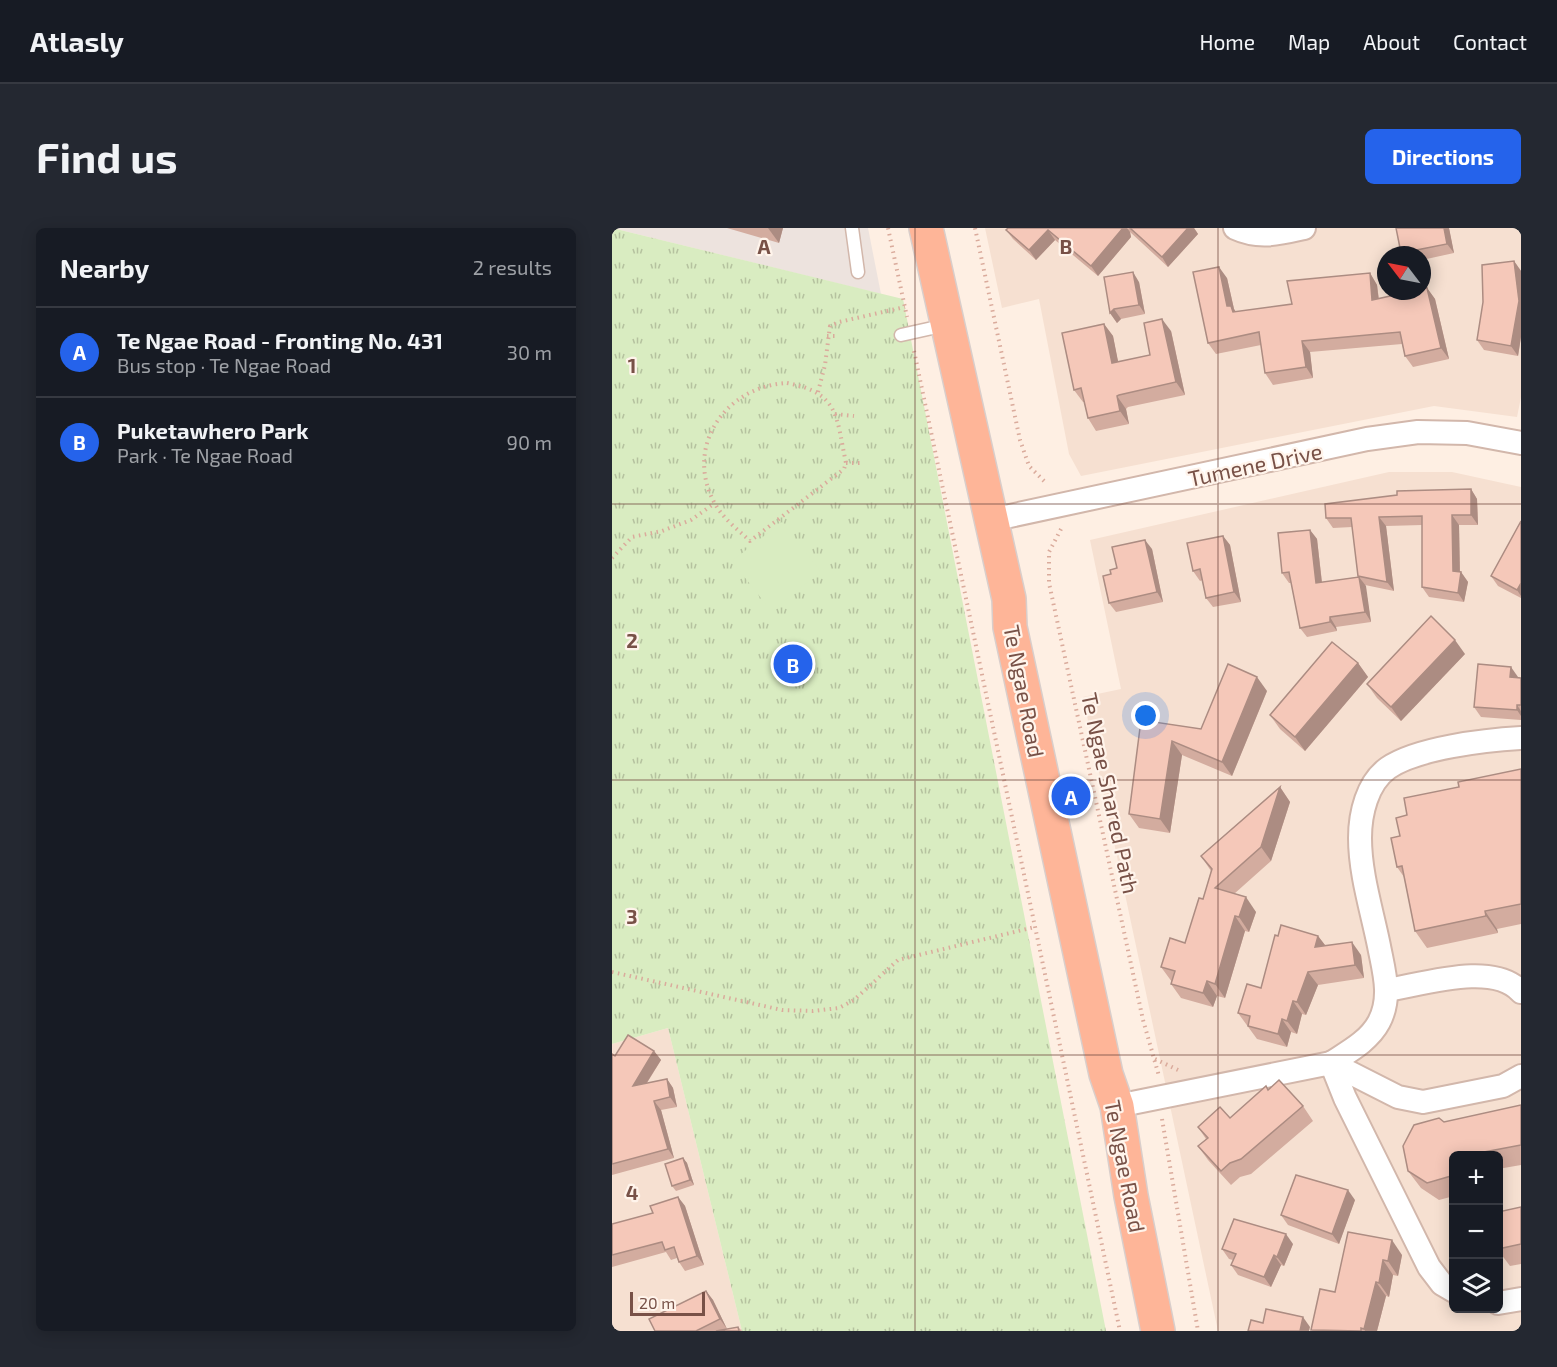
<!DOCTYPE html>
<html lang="en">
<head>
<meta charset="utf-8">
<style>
	:root { --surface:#171b24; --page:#242831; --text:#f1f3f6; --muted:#9ea1a6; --line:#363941; --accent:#2563eb }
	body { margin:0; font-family:"Exo 2",sans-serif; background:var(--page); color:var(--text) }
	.controls { position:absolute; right:18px; bottom:18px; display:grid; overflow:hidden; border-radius:9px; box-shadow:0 3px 15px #0003 }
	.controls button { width:54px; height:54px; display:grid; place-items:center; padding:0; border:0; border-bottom:2px solid var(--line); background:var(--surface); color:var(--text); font:30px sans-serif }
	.compass { position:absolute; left:765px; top:18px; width:54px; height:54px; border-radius:50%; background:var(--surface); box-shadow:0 3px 15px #0003; rotate:302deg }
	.scale { position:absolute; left:18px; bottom:15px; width:75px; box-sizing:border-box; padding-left:6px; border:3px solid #785147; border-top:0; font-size:16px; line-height:21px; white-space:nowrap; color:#785147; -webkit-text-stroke:4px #fff4eb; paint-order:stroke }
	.you { position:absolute; left:534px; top:488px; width:21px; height:21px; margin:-15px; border:4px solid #fff; border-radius:50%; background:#1a73e8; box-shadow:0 0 0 9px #1a73e833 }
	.badge { display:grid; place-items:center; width:39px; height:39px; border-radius:50%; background:var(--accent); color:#fff; font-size:20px; font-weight:700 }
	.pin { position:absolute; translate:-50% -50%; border:3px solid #fff; box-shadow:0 2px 6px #0006 }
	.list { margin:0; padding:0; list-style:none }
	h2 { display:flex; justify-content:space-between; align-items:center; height:78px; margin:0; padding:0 24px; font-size:26px }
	h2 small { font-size:20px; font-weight:400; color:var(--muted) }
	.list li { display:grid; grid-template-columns:39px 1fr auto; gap:18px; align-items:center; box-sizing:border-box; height:90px; padding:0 24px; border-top:2px solid var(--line) }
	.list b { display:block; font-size:22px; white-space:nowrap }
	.list p { margin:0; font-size:20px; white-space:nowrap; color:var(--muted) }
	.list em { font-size:20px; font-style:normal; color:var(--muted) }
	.icon { flex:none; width:33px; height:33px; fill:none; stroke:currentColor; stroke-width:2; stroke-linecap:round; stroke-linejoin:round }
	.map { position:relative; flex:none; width:909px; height:1103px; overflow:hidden; border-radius:9px }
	header { display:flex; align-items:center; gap:36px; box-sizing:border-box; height:84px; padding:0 30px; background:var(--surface); border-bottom:2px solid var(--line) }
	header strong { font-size:28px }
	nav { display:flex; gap:33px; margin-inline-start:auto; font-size:21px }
	.intro { display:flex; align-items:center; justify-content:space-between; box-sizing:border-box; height:144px; padding:0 36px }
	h1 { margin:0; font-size:42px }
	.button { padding:15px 27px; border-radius:9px; background:var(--accent); color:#fff; font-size:21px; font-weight:700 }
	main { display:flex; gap:36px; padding:0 36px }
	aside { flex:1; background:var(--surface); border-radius:9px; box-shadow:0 3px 15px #0003 }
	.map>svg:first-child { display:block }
	.residential { fill:#f6e0d1; fill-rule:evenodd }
	.industrial { fill:#ede3de }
	.park { fill:url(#park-tufts) }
	.pitch { fill:#d9ecc1 }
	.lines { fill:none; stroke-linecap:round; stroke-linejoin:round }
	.service-casing { stroke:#d2b7ab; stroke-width:15 }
	.minor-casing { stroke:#d2b7ab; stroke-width:26 }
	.trunk-casing { stroke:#d9cecb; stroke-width:36 }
	.path { stroke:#daab9c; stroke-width:4; stroke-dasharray:1.5 4.5; stroke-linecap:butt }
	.service { stroke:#fff; stroke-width:12 }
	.minor { stroke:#fff; stroke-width:22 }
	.trunk { stroke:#feb598; stroke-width:33 }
	.wall { fill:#d3ac9f }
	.shaded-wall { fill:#ac8c82 }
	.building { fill:#f5c8b9; stroke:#ac8c82; stroke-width:1.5 }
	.grid { fill:none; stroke:#785147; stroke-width:1.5; stroke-opacity:0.55 }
	.labels { text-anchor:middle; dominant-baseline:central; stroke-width:4.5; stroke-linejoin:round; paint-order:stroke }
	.street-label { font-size:22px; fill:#785147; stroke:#fff4eb }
	.grid-label { font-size:20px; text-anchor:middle; font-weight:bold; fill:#785147; stroke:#fff4eb; stroke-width:4.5; stroke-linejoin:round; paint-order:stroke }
</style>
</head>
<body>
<header>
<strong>Atlasly</strong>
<nav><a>Home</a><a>Map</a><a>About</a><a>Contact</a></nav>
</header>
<div class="intro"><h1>Find us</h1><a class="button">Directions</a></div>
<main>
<aside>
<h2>Nearby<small>2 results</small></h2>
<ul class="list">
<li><span class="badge">A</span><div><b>Te Ngae Road - Fronting No. 431</b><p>Bus stop · Te Ngae Road</p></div><em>30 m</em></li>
<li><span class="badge">B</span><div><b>Puketawhero Park</b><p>Park · Te Ngae Road</p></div><em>90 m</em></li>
</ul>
</aside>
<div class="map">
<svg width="909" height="1103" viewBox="0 0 909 1103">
	<defs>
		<pattern id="park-tufts" width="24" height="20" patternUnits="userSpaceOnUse" patternTransform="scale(1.5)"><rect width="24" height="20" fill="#d9ecc1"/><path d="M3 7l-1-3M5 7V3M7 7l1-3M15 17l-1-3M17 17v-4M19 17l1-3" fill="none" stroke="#b5c29f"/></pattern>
	</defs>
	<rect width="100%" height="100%" fill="#feefe3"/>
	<g class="residential">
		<path d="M373 0H909V169L905 189 822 178 469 248 457 226 427 71 390 80ZM774 27H810V63H774Z"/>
		<path d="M777 244H840L909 259V1103H606L471 469 509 461 478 312ZM842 928H886V1080H842Z"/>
		<path d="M56 800 130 1103H0V816Z"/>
	</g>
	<path class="industrial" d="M0 0H256L269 66Z"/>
	<path class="park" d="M0 0 291 71 494 1103H130L56 800 0 816Z"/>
	<path class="pitch" d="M170 294 209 344 159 383 120 333Z"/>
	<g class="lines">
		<g class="service-casing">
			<g id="service">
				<path d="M240 0 246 44"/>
				<path d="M289 107 334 97"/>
			</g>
		</g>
		<g class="minor-casing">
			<g id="minor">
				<path d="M623 0C647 11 666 6 692 0"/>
				<path d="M379 292 755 211 806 204 855 205 909 215"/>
				<path d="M776 762C812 756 882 733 909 764"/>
				<path d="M719 835C736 824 757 813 767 794 780 769 772 744 767 718 760 683 748 646 748 610 748 586 755 555 776 540 805 520 873 512 909 510"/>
				<path d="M719 835 786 869 811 874 891 858 909 848"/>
				<path d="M505 878 719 835 733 870 817 1039 830 1056 842 1063"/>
				<path d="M886 1075 909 1071"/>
			</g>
		</g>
		<g class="trunk-casing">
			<path id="trunk" d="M314 0 397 371 398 399 494 846 505 878 519 968 546 1103"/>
		</g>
		<g class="path">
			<path d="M276 0 295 89"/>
			<path d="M363 0 408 212 417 238 434 255"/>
			<path d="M215 108H225"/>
			<path d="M302 123 508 1103"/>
			<path d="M175 155C228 165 224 189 234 235L232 241 138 313C125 301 109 289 101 272 73 216 115 158 175 155Z"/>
			<path d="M206 164 213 137 218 98 227 94 293 79"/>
			<path d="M223 186 242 188"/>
			<path d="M234 235H252"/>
			<path d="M449 301 437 324V355L531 792 547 848"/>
			<path d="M0 330 20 309 50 303 79 292 103 275"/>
			<path d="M0 744 170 782 201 783 227 780 242 772 286 732 423 699"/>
			<path d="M543 831 566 842"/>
			<path d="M550 891 586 1103"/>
		</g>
		<use href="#service" class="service"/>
		<use href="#minor" class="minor"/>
		<use href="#trunk" class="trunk"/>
	</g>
	<g class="wall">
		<path d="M115 0H171L167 15Z"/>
		<path d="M396 0H582L586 6 556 39 518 4 519 9 486 48 443 12 424 32 401 11 394 2Z"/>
		<path d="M784 0H837L842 25 810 32V27H790L789 25Z"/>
		<path d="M902 33 909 43V109L906 128 872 122 865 112Z"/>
		<path d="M758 45 765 57 767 71 815 60 823 71 837 131 801 139 793 128 790 116 698 124 701 150 661 157 653 145 649 117 604 126 596 115 615 50 622 81 624 84 680 76Z"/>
		<path d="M527 54 533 86 509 91 505 95 498 85Z"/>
		<path d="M492 96 501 108 506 134 538 127 559 103 573 167 516 179 514 181 517 196 484 203 476 190 472 174H471L462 162Z"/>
		<path d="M859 261 865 271 866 297H847L848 344H849L856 354 852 374 817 369 810 359V297L774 298 782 363 753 357 759 394 724 399 725 403 695 409 688 400 679 355H677L670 345 698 302 705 311 710 354 746 349 740 299 721 300 714 290Z"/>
		<path d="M909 293V370L886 358 879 348Z"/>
		<path d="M611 308 618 317 629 374 601 379 594 370 591 352 588 353 581 343Z"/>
		<path d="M540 321 551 374 504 384 497 375 505 340Z"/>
		<path d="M853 426 789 493 765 470 755 456Z"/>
		<path d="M746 435 756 449 693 523 668 501 658 487Z"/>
		<path d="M906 449 909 450V492L869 489 862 479Z"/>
		<path d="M655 463 620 548 570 527 558 605 527 600 517 586 529 492 589 501Z"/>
		<path d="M909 541V696L885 701 886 705 815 720 803 703 792 649 785 639 788 608 795 587 847 559Z"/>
		<path d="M668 559 678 574 659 633 622 666 644 684 637 704 633 703 613 770 605 768 601 779 569 770 559 756 560 754 549 739 573 715 591 671 599 643 589 628Z"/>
		<path d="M666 708H706L713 717 749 727 752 750 706 757 694 787 690 786 685 806 679 804 675 819 645 811 626 785 649 760Z"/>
		<path d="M42 823 49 832 35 855 55 851 61 860 65 879 49 882 62 930 0 947V826L3 828Z"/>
		<path d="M656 862 691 878 701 893 639 946 628 949 619 957 596 932 586 918 594 911 586 899 618 890Z"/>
		<path d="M909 877V937L886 941V927H842V968L827 972 809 960 796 943 832 894Z"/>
		<path d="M71 930 75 935 82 957 64 963 60 958Z"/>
		<path d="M66 969 73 978 92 1037 73 1043 67 1034 65 1030 59 1032 54 1024 0 1039V996L41 985Z"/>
		<path d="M743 972 727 1016 676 997 669 987Z"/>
		<path d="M909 979V1036L898 1038 886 1022V984Z"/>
		<path d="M736 1004 790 1027 786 1048 781 1047 777 1069 774 1068 765 1103H700L723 1064Z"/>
		<path d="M681 1016 672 1038 669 1037 659 1059 626 1047 619 1037 621 1032 617 1031 610 1021Z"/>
		<path d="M94 1063 101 1072 115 1101 126 1099 130 1103H43Z"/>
	</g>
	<g class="shaded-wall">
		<path d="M156 0H171L167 15Z"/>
		<path d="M511 0H515L518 4 519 9 486 48 479 38Z"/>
		<path d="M576 0H582L586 6 556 39 550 29Z"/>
		<path d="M832 0H837L842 25 835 16Z"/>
		<path d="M436 2 443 12 424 32 417 22Z"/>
		<path d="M902 33 909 43V109L906 128 899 118Z"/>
		<path d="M607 39 615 50 622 81 627 89 623 88 615 78Z"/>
		<path d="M521 44 527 54 533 86 527 77Z"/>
		<path d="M758 45 765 57 768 84 760 72Z"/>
		<path d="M815 60 823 71 837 131 829 120Z"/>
		<path d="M502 81 509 91 505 95 498 85Z"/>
		<path d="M550 91 559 103 573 167 564 154Z"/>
		<path d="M492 96 501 108 509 148 500 135Z"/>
		<path d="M690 113 698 124 701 150 694 139Z"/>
		<path d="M505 168 514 181 517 196 508 183Z"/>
		<path d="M859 261 865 271 866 297 859 287Z"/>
		<path d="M840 287 847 297 848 352 841 343Z"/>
		<path d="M767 289 774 298 782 363 775 354Z"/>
		<path d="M698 302 705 311 711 365 704 355Z"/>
		<path d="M611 308 618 317 629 374 622 364Z"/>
		<path d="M533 312 540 321 551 374 545 364Z"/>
		<path d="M849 344 856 354 852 374 846 365Z"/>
		<path d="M747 349 754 358 759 394 753 384Z"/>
		<path d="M909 355V368L905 362Z"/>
		<path d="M718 389 724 399 725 403 718 394Z"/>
		<path d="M843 412 853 426 789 493 779 479Z"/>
		<path d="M746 435 756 449 693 523 683 509Z"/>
		<path d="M899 439 906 449 905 458 898 449Z"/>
		<path d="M645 449 655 463 620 548 610 534Z"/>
		<path d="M905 477 909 483V488L905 482Z"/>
		<path d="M560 513 570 527 558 605 548 591Z"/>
		<path d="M668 559 678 574 659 633 649 619Z"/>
		<path d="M634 669 644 684 637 704 627 689Z"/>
		<path d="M873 683 885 701 886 705 874 688Z"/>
		<path d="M623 688 633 703 613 770 603 756Z"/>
		<path d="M706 708 716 721 703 719Z"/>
		<path d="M740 714 749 727 752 750 743 737Z"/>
		<path d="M696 744 706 757 694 787 685 774Z"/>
		<path d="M595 753 605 768 601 779 591 765Z"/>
		<path d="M681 773 690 786 685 806 675 793Z"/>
		<path d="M670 791 679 804 675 819 666 806Z"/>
		<path d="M42 823 49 832 27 867 21 858Z"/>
		<path d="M55 851 61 860 65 879 58 869Z"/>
		<path d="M42 873 49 882 62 930 56 921Z"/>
		<path d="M71 930 75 935 82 957 78 952Z"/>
		<path d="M736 962 743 972 727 1016 720 1006Z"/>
		<path d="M66 969 73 978 92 1037 85 1028Z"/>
		<path d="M674 1006 681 1016 672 1038 665 1029Z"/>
		<path d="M780 1012 790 1027 786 1048 776 1033Z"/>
		<path d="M662 1027 669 1037 659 1059 652 1049Z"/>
		<path d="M771 1032 781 1047 777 1069 767 1055Z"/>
		<path d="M764 1054 774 1068 765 1103H753L752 1101Z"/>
		<path d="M94 1063 101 1072 115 1101 108 1091Z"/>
		<path d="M691 1089 698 1099 697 1103H688Z"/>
	</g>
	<g class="building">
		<path d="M396 0H511L479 38 436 2 417 22 394 2Z"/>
		<path d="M518 0H576L550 29Z"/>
		<path d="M784 0H832L835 16 789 25Z"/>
		<path d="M902 33 907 73 899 118 865 112 871 74 870 37Z"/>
		<path d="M607 39 615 78H619L621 84 680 76 675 53 758 45 760 72 801 63H810V61L815 60 829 120 793 128 788 104 690 113 694 139 653 145 647 104 596 115 581 44Z"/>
		<path d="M521 44 527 77 502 81 498 85 492 49Z"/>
		<path d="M550 91 564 154 507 167 505 168 508 183 476 190 469 160 462 162 450 105 492 96 500 135 538 127 532 95Z"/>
		<path d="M859 261V287H840L841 343 849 344 846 365 810 359V288L767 289 775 354 746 348 739 290H714L713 276 785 267V263Z"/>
		<path d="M909 293V355L905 362 879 348Z"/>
		<path d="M698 302 704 355 747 349 753 384 718 389V394L688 400 677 344 670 345 666 305Z"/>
		<path d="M611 308 622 364 594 370 588 341 581 343 575 315Z"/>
		<path d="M533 312 545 364 497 375 491 348 499 346 498 342 505 340 500 319Z"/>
		<path d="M819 388 843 412 779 479 755 456Z"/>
		<path d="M720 414 746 435 683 509 658 487Z"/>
		<path d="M616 436 645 449 610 534 560 513 548 591 517 586 529 492 589 501Z"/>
		<path d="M866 436 899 439 898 449 909 450V477H905V482L862 479Z"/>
		<path d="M909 541V676L873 683 874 688 803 703 790 638 785 639 779 610 788 608 784 590 795 587 792 570 847 559 846 554Z"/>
		<path d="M668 559 649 619 603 660 634 669 627 689 623 688 603 756 595 753 591 765 559 756 563 743 549 739 558 710 573 715 587 670 591 671 600 641 589 628Z"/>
		<path d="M669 697 706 708 703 719 740 714 743 737 696 744 685 774 681 773 675 793 670 791 666 806 636 798 638 788 626 785 635 756 649 760 663 707 666 708Z"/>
		<path d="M16 807 42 823 21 858 55 851 58 869 42 873 56 921 0 936V826L3 828Z"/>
		<path d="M667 852 691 878 629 931 618 935 609 943 586 918 596 910 586 899 608 879 618 890 654 858 656 862Z"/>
		<path d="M909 877V917L856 927H842V945L839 948 815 955 796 943 791 918 802 897 827 890 832 894Z"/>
		<path d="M71 930 78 952 60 958 53 936Z"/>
		<path d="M684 947 736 962 720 1006 669 987Z"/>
		<path d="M66 969 85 1028 67 1034 62 1019 53 1022 50 1014 0 1027V996L41 985 38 978Z"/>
		<path d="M909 979V1016L886 1021V984Z"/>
		<path d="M622 991 674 1006 665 1029 662 1027 652 1049 619 1037 624 1026 610 1021Z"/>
		<path d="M736 1004 780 1012 776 1033 771 1032 767 1055 764 1054 752 1101 749 1100V1103L699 1102 708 1061 723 1064Z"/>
		<path d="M94 1063 108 1091 84 1103H43L37 1091Z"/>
		<path d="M654 1081 691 1089 688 1103H636L639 1092 651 1095Z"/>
		<path d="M126 1099 127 1103H104Z"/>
	</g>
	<path class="grid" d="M303 0V1103M606 0V1103M0 276H909M0 552H909M0 827H909"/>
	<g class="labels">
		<g class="street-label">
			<text transform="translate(643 236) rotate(-12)">Tumene Drive</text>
			<text transform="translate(413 463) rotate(79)">Te Ngae Road</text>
			<text transform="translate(499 565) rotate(78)">Te Ngae Shared Path</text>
			<text transform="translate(514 938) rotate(79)">Te Ngae Road</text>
		</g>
	</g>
	<g class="grid-label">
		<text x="152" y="26">A</text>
		<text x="454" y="26">B</text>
		<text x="20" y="145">1</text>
		<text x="20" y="420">2</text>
		<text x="20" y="696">3</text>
		<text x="20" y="972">4</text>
	</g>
</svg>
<div class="controls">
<button>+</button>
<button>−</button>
<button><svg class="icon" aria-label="layers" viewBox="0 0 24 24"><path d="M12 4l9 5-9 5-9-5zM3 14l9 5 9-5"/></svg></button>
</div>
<svg class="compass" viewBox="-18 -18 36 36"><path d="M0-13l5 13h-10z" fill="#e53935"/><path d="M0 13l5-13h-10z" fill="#9ea1a6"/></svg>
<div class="scale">20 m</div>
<div class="you"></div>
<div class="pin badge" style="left:459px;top:568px">A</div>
<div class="pin badge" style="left:181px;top:436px">B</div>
</div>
</main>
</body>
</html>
